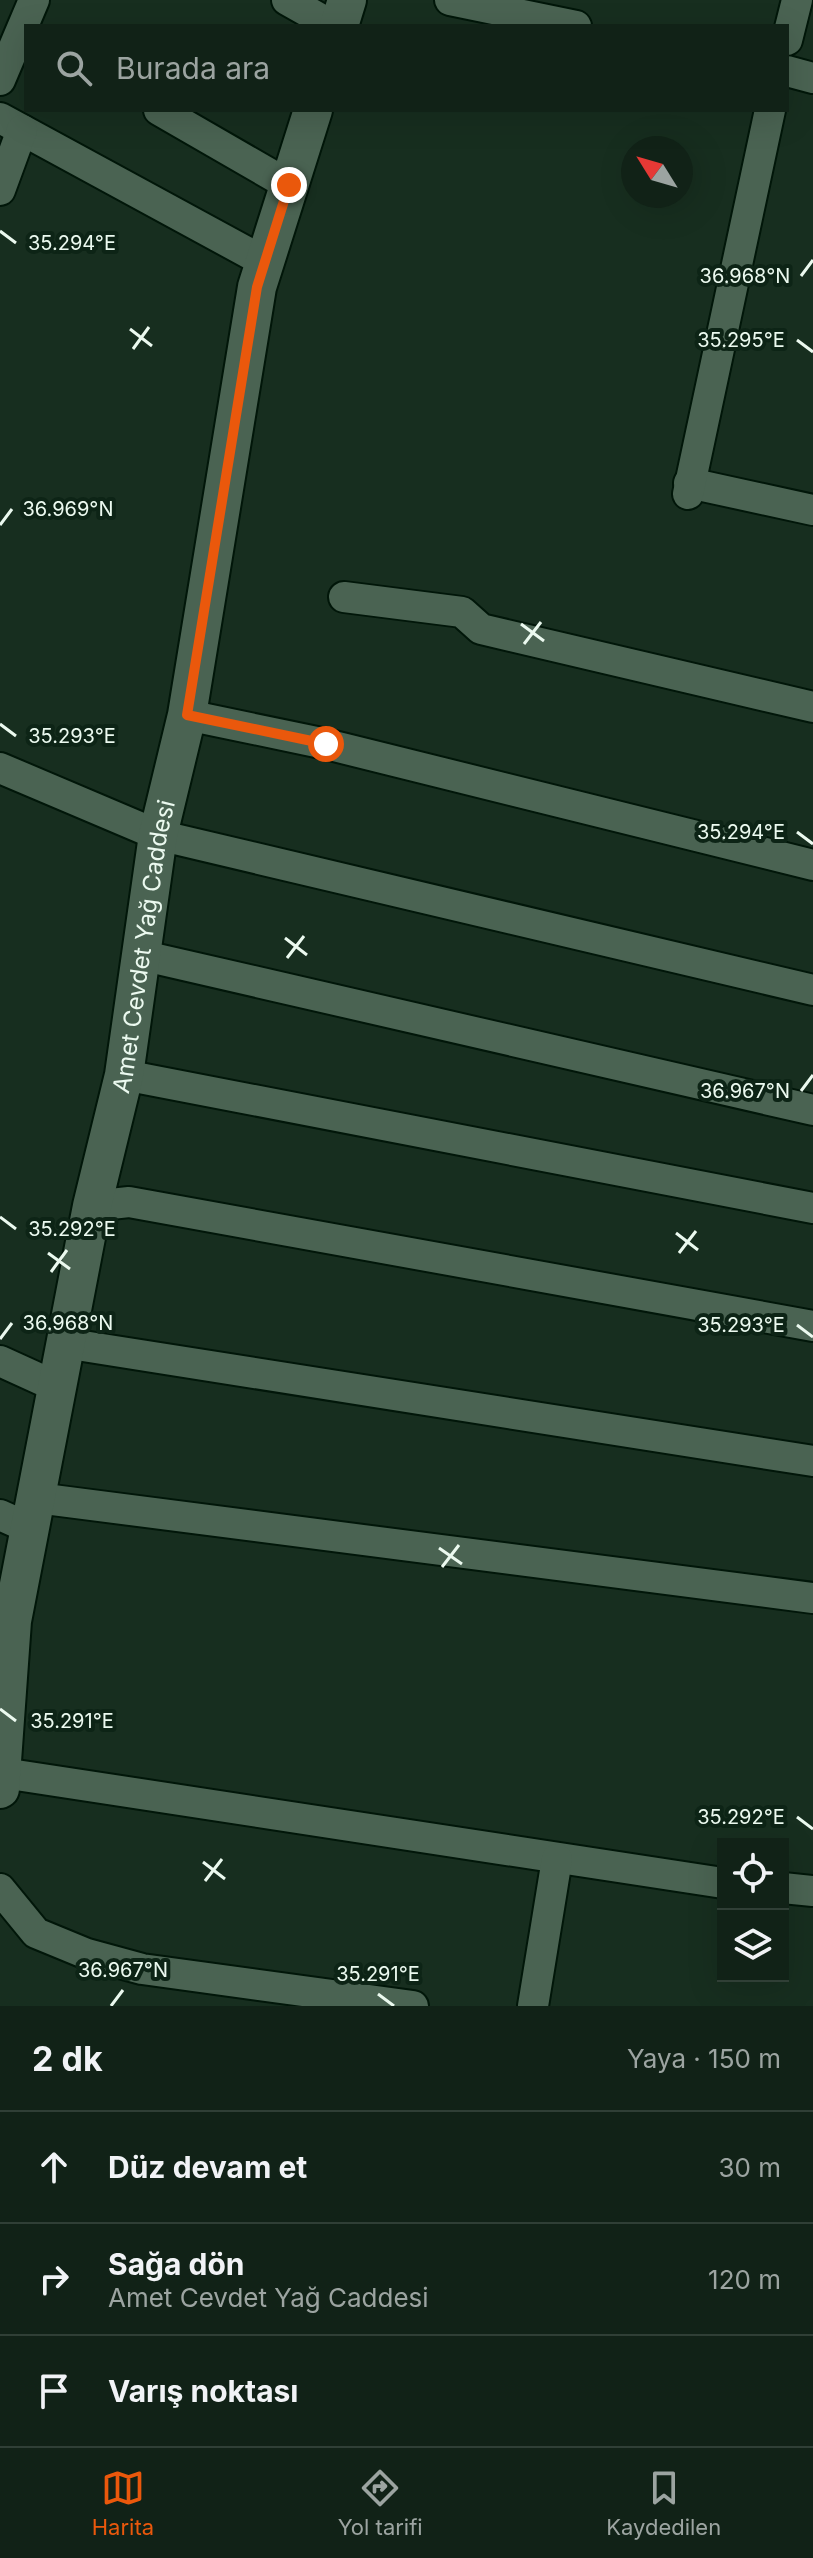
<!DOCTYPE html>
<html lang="tr">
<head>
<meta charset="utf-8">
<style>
	:root { --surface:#112217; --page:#1e2f24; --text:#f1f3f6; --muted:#9ca4a1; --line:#303f36; --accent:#ea580c }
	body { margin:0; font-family:Inter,sans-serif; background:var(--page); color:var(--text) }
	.controls { position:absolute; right:24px; bottom:24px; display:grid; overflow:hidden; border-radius:0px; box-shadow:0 8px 32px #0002 }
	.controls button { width:72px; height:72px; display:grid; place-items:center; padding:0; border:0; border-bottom:2px solid var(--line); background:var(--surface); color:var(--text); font:40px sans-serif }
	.compass { position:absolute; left:621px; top:136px; width:72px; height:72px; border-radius:50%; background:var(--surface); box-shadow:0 8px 32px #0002; rotate:307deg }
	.stop { position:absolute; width:24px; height:24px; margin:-18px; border:6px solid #ea580c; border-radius:50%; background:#fff }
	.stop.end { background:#ea580c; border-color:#fff; box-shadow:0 2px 8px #0008 }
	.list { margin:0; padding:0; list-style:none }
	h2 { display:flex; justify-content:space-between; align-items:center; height:104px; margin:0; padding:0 32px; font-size:34px }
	h2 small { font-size:26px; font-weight:400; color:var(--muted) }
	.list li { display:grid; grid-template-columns:52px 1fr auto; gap:24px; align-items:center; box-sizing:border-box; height:112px; padding:0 32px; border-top:2px solid var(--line) }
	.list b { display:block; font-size:30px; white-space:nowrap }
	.list p { margin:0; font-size:26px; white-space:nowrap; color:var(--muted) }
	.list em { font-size:26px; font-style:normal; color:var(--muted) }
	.icon { flex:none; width:44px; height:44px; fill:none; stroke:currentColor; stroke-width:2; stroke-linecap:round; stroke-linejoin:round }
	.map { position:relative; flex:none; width:813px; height:2006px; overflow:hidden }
	.search { position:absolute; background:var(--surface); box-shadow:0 8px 32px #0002; left:24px; right:24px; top:24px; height:88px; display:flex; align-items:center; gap:20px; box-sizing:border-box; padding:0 28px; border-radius:0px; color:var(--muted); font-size:30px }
	.sheet { height:440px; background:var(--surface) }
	nav { display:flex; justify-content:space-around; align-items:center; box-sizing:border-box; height:112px; border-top:2px solid var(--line); background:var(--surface); font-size:22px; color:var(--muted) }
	nav a { display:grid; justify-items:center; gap:4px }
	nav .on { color:var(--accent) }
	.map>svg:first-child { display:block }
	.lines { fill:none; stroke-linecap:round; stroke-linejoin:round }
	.minor-casing { stroke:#011609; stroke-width:34 }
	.tertiary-casing { stroke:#011609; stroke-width:42 }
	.minor { stroke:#4a6352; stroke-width:30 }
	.tertiary { stroke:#4a6352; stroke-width:38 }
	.route { stroke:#ea580c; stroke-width:10 }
	.ticks { fill:none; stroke:#ebf9ef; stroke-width:3 }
	.labels { text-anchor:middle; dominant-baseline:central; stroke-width:8; stroke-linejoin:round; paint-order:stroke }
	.street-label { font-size:24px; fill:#ebf9ef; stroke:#0d2416 }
	.ticks-label { font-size:20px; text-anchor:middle; fill:#ebf9ef; stroke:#0d2416; stroke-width:8; stroke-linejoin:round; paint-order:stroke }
</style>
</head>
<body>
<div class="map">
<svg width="813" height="2006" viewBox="0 0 813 2006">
	<rect width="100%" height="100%" fill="#172e1f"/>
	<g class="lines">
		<g class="minor-casing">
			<g id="minor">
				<path d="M287 0 333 26"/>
				<path d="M450 0 576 26"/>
				<path d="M787 40 797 0"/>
				<path d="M787 71 813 78"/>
				<path d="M0 80 34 0"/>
				<path d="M159 110 289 185"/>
				<path d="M0 118 265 262"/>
				<path d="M0 190 22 130"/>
				<path d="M689 483 813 510"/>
				<path d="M688 494 770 110"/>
				<path d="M344 597 462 612 481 629 813 707"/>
				<path d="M187 715 326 744 813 865"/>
				<path d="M0 768 158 835 813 990"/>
				<path d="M140 955 813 1110"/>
				<path d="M124 1075 813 1208"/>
				<path d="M92 1206 129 1202 813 1326"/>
				<path d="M64 1343 813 1461"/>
				<path d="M0 1361 55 1386"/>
				<path d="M37 1498 813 1598"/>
				<path d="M0 1515 29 1528"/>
				<path d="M3 1773 723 1883"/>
				<path d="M783 1888 813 1891"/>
				<path d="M0 1889 36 1933 87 1954 142 1969 413 2006"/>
				<path d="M533 2006 557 1859"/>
			</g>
		</g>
		<g class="tertiary-casing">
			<g id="tertiary">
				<path d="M339 26 347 0"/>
				<path id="s1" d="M0 1789 12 1621 92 1206 124 1075 158 835 187 715 257 287 313 110"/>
			</g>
		</g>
		<use href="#minor" class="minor"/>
		<use href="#tertiary" class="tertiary"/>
	</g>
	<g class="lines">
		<path class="route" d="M289 185 257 287 187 715 326 744"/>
	</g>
	<path class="ticks" d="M0 231 16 243M801 276 813 260M130 329 152 346M797 340 813 352M133 349 149 327M0 525 12 509M521 624 544 641M524 644 541 622M0 724 16 736M797 832 813 844M285 938 307 955M287 958 304 936M801 1091 813 1075M0 1217 16 1229M676 1233 698 1250M48 1253 70 1269M679 1253 696 1231M51 1272 67 1250M797 1325 813 1337M0 1339 12 1323M439 1548 462 1564M442 1567 459 1545M0 1709 16 1721M797 1817 813 1829M203 1862 225 1879M205 1881 222 1859M378 1994 394 2006M111 2006 123 1990"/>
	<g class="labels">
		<g class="street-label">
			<text stroke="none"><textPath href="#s1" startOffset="856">Amet Cevdet Yağ Caddesi</textPath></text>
		</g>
	</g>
	<g class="ticks-label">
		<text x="72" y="250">35.294°E</text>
		<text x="745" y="283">36.968°N</text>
		<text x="741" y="347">35.295°E</text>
		<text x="68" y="516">36.969°N</text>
		<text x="72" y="743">35.293°E</text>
		<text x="741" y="839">35.294°E</text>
		<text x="745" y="1098">36.967°N</text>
		<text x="72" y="1236">35.292°E</text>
		<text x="68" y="1330">36.968°N</text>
		<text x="741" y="1332">35.293°E</text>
		<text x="72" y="1728">35.291°E</text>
		<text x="741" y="1824">35.292°E</text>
		<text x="123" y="1977">36.967°N</text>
		<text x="378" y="1981">35.291°E</text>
	</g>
</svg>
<div class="controls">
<button><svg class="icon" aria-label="locate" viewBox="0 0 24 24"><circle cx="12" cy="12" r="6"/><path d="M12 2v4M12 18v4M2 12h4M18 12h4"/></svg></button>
<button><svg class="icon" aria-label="layers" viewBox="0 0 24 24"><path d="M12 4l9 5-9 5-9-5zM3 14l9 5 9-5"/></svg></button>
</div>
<svg class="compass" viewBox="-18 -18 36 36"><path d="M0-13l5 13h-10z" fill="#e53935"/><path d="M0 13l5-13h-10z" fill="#9ca4a1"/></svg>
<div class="stop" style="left:326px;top:744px"></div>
<div class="stop end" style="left:289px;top:185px"></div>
<div class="search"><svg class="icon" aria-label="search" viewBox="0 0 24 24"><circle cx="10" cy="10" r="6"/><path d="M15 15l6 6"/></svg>Burada ara</div>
</div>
<section class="sheet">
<h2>2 dk<small>Yaya · 150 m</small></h2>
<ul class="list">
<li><svg class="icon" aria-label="ahead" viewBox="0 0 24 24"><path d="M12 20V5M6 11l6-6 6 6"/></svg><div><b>Düz devam et</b></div><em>30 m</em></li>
<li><svg class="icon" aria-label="right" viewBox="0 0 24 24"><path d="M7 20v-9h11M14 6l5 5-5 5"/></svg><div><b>Sağa dön</b><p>Amet Cevdet Yağ Caddesi</p></div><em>120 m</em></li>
<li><svg class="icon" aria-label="arrive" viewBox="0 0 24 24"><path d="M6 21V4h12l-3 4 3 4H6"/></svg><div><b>Varış noktası</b></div></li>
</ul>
</section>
<nav>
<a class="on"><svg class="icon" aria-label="map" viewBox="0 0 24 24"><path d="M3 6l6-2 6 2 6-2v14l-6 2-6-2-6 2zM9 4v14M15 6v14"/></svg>Harita</a>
<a><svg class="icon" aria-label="directions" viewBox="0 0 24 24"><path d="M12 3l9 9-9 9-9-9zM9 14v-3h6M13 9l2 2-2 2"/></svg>Yol tarifi</a>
<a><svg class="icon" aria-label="saved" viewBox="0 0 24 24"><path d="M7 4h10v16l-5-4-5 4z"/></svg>Kaydedilen</a>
</nav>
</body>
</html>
